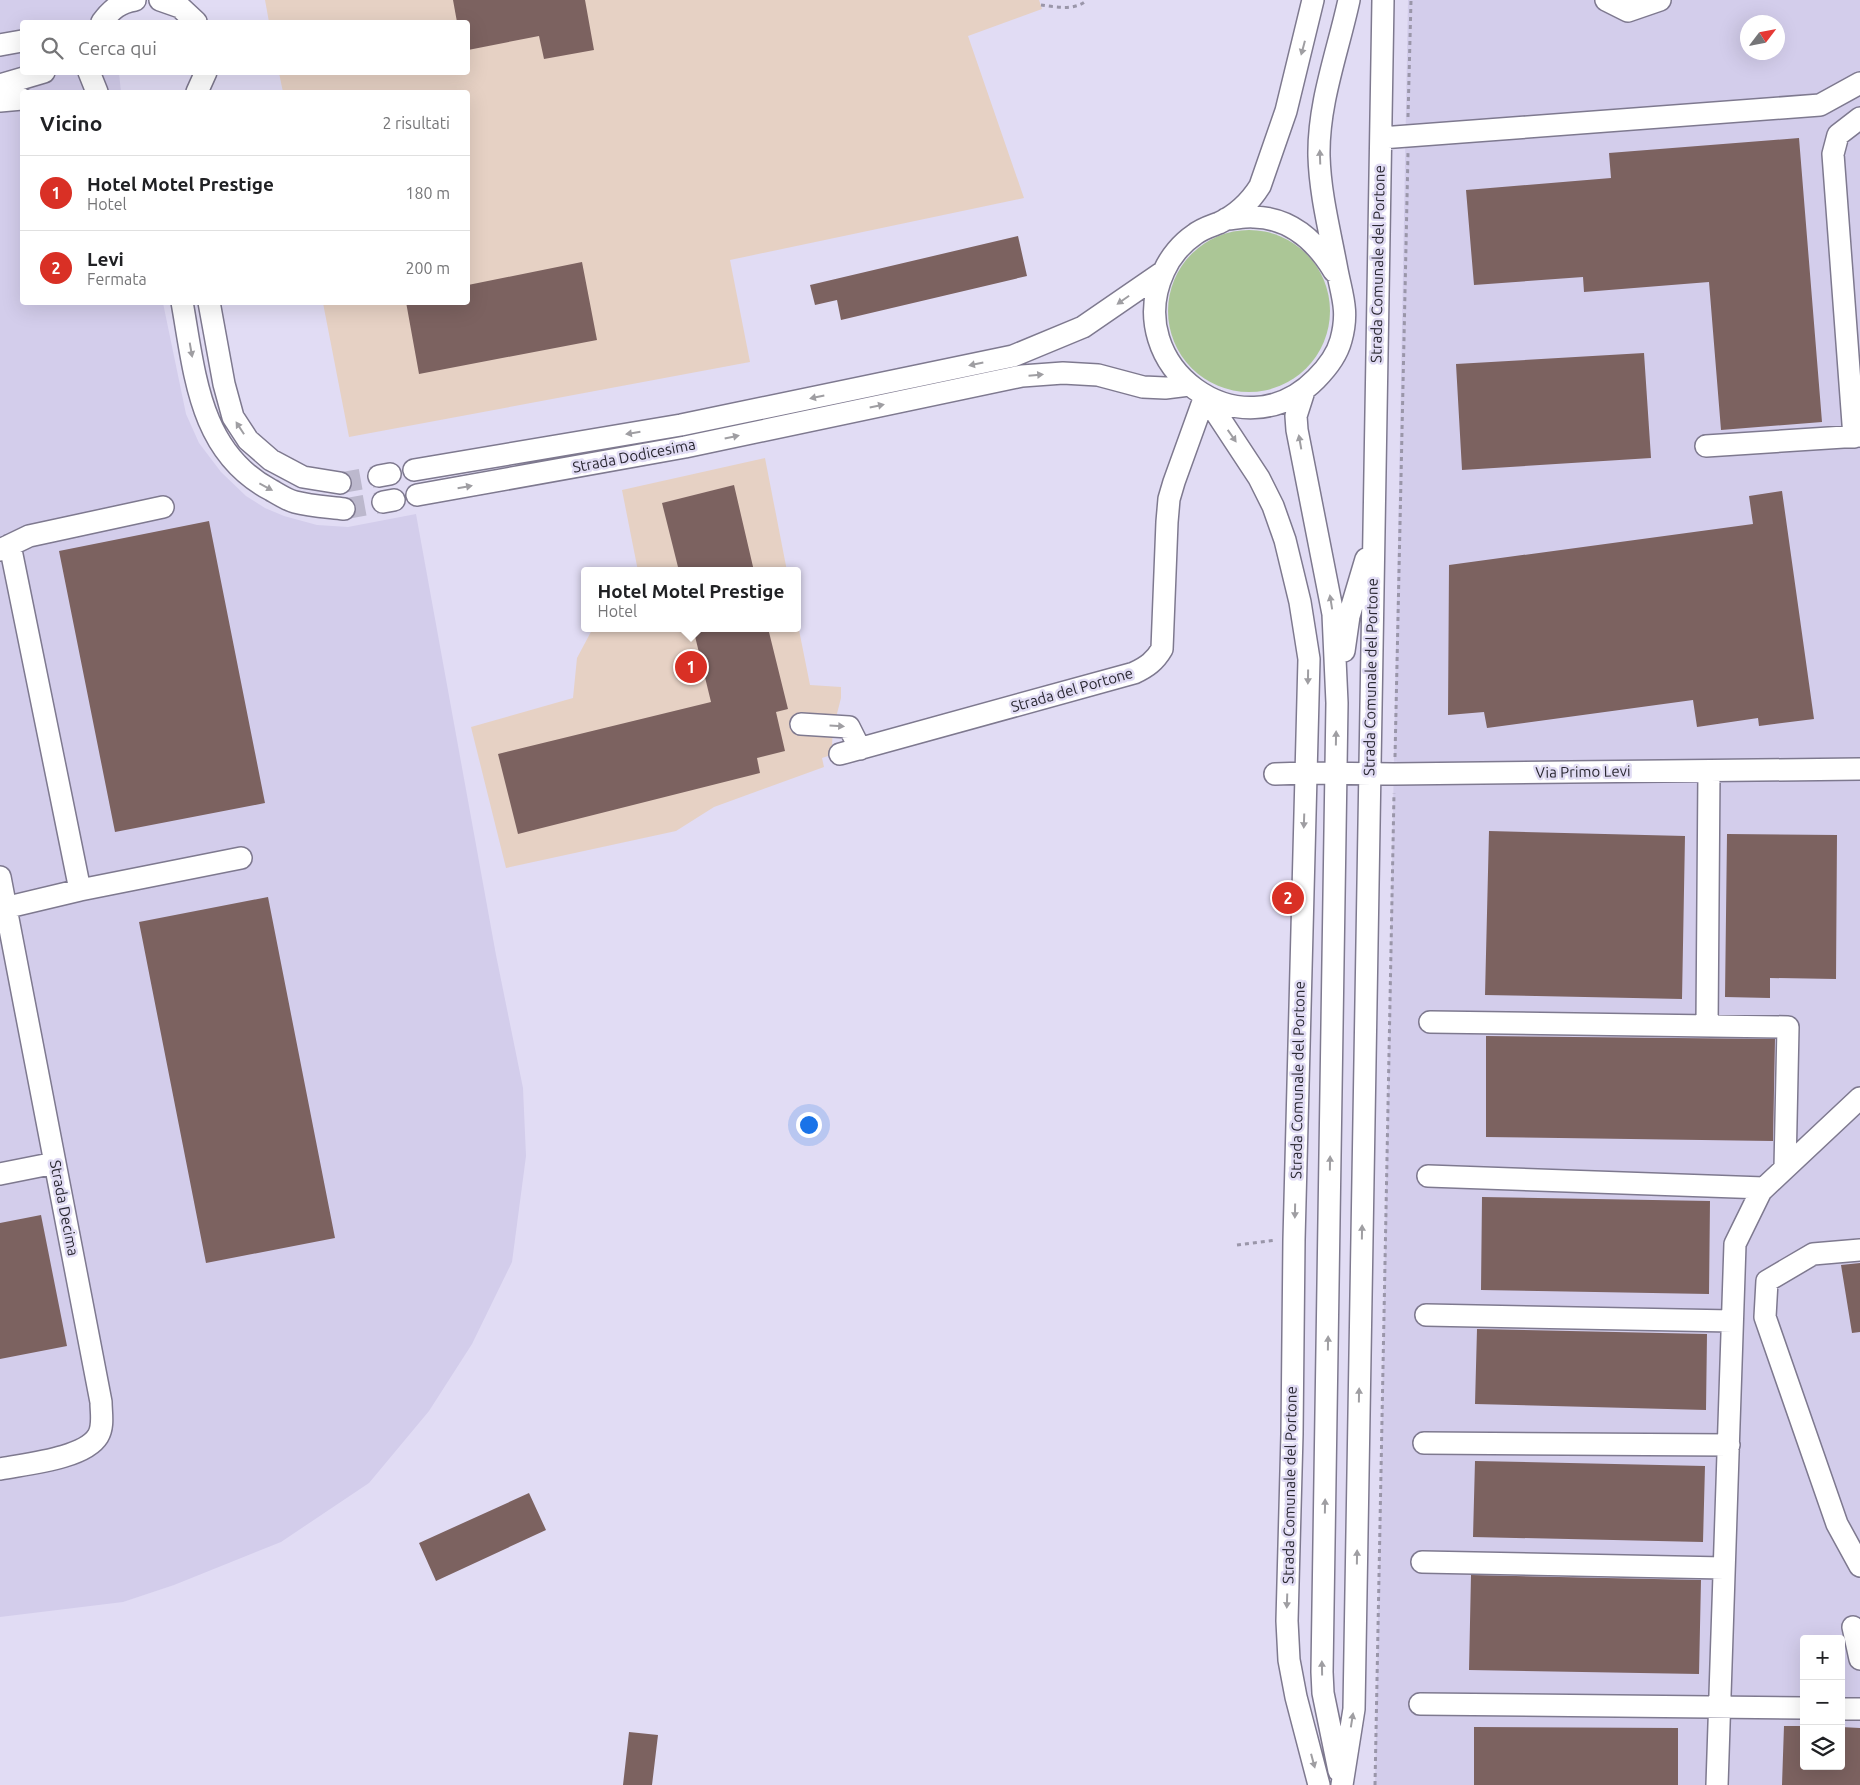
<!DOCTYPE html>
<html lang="it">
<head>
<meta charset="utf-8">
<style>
	body { margin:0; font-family:Ubuntu,sans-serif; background:#f2f2f2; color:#202124 }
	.controls { position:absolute; right:15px; bottom:15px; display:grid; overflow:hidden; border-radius:5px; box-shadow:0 5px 20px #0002 }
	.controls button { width:45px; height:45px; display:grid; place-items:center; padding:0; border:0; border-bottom:1px solid #e0e0e0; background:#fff; color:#202124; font:25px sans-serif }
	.compass { position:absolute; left:1740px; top:15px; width:45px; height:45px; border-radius:50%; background:#fff; box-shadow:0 5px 20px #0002; rotate:58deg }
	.you { position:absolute; left:808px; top:1124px; width:18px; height:18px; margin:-12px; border:4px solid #fff; border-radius:50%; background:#1a73e8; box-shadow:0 0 0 8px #1a73e833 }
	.badge { display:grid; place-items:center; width:32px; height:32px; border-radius:50%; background:#d93025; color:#fff; font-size:16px; font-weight:700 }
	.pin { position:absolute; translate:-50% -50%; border:2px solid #fff; box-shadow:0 1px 5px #0006 }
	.popup { position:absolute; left:581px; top:567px; width:220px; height:65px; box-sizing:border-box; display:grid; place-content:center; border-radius:5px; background:#fff; filter:drop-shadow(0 1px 4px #0005); font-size:16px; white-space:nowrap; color:#757577 }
	.popup b { font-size:19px; color:#202124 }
	.popup::after { content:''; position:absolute; left:50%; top:100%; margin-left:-10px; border:10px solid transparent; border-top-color:#fff }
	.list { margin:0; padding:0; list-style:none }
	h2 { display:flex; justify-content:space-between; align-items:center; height:65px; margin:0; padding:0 20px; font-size:21px }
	h2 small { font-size:16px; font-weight:400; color:#757577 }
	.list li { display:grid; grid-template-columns:32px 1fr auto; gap:15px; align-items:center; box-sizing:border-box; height:75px; padding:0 20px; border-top:1px solid #e0e0e0 }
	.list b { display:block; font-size:19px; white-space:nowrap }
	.list p { margin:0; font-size:16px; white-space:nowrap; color:#757577 }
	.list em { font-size:16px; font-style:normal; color:#757577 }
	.icon { flex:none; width:28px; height:28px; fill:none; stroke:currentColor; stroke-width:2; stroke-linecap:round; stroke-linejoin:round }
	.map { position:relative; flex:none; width:1860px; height:1785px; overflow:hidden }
	.search { position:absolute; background:#fff; box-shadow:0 5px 20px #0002; left:20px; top:20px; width:450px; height:55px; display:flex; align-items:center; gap:12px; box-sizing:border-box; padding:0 18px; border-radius:5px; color:#757577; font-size:19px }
	.panel { position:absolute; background:#fff; box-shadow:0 5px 20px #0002; left:20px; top:90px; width:450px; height:215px; border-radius:5px }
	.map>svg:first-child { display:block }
</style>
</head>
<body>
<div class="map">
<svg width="1860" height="1785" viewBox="0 0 1860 1785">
	<rect width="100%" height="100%" fill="#e1dcf4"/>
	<path fill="#e6d1c4" d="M265,0H1039L1042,9L968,36L1024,198L730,260L750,362L349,437L323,303L468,302V92H283L279,73L468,72V22H269Z
		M765,458L787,571H638L622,490Z
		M797,620L810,685L841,687V698L833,729L832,745L828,756L822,758L824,767L714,807L676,831L506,868L471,727L573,698L577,658L593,628H797Z"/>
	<path fill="#d3cdeb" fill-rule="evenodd" d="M0,0H111L114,22H22V72L119,73L121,92H22V302L163,303L186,414L199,443L221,472L246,496L265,508L284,516L317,525L348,527L416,514L496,955L523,1088L526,1156L512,1262L472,1344L429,1411L369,1483L281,1542L174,1585L123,1602L0,1617Z
		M1408,0H1860V1785H1375ZM1748,22H1778V52H1748ZM1804,1639H1841V1766H1804Z"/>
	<path fill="#abc696" d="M1168 311a81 81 0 1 1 162 0a81 81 0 1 1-162 0Z"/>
	<path fill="#7c6260" d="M453,0H585L594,50L544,59L539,36L468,50V22H457Z
		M1799,138L1822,422L1721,430L1709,282L1584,292L1583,277L1474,285L1466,190L1611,178L1609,153Z
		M1018,236L1027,276L841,320L837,300L815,305L810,285Z
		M582,262L597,340L419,374L406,302H468V285Z
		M1644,353L1651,458L1462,470L1456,364Z
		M734,485L754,571H679L662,503Z
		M1782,491L1814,719L1759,726L1758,718L1697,727L1693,700L1487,728L1484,712L1448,715L1449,565L1753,524L1749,496Z
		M209,521L265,803L115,832L59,551Z
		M693,628H768L788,709L776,712L785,751L757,758L760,773L518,834L498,754L711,702Z
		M1489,831L1685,836L1682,999L1485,995Z
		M1727,834L1837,835L1836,979L1770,978V998L1725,997Z
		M268,897L335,1238L206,1263L139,922Z
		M1486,1036L1775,1039L1773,1141L1486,1137Z
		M1482,1197L1710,1201L1709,1294L1481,1290Z
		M41,1215L67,1346L0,1359V1223Z
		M1860,1263V1332L1852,1333L1841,1265Z
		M1477,1329L1707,1334L1706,1410L1475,1404Z
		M1475,1461L1705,1466L1703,1542L1473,1537Z
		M529,1493L546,1530L436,1581L419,1543Z
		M1471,1575L1701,1580L1699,1674L1469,1670Z
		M1784,1726H1804V1766H1841V1727L1860,1728V1785H1782Z
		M1474,1727L1678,1728V1785H1474Z
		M629,1732L658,1735L652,1785H623Z"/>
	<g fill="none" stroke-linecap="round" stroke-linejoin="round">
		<path stroke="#bcb8cd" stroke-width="21" stroke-dasharray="21 11" stroke-linecap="butt" d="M340,483L379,476
			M344,509L383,502"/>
		<g stroke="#7e798f" stroke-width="24">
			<path id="minor" d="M160,0L180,7L196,22
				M1313,0L1286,111L1260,186C1250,202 1236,215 1219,223C1211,226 1201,229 1194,235C1182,243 1170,257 1164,271C1120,366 1241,455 1316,379C1327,368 1337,355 1341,340C1349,311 1342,296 1337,270C1330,232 1320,194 1319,156C1318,103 1338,51 1349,0
				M1606,0L1628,11L1660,0
				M102,22C111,10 120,2 135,0
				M0,45L22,41
				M89,72L97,92
				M0,85L44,72
				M197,92L206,72
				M0,101L22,99
				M1381,138L1820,105L1860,83
				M1226,219C1235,219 1245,216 1254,217C1291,218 1316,241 1334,271
				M182,302C195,374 199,452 271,490C278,494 287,500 295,502C310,506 328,507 344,509
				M209,302L224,384L233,417L248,440L271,460L303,477L340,483
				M1304,391L1296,416L1297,430L1333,614L1337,703L1322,1672L1323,1693L1339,1771
				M1205,396L1259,478L1273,506L1285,540L1300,602L1309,659L1294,1240L1292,1434L1287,1621L1289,1660L1296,1697L1319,1785
				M1854,437L1833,154L1838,135L1860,118
				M1706,446L1860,436
				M414,470L681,425L1013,356L1083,327L1163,272
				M379,476L390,474
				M417,495L685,447L1022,376L1063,373L1098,375L1143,387L1165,388L1189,385
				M383,502L394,500
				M10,545L80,890L241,858
				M0,550L29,536L163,507
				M1344,651L1349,616L1366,559
				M801,724L849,727L860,749
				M840,754L1134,673C1147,667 1155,661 1162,649L1167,522L1169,499L1174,482L1205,396
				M1275,774L1306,773L1394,774L1860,769
				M0,877L101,1402C101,1413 104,1426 98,1436C84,1459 24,1464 0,1469
				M0,909L80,890
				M1430,1022L1788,1027L1785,1168
				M1707,1026L1709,771
				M0,1174L55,1163
				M1428,1176L1764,1188
				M1860,1250L1813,1254L1767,1281L1765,1317L1837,1524L1860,1566
				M1426,1315L1732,1321
				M1424,1443L1729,1445
				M1422,1562L1724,1568
				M1853,1627L1860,1659
				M1420,1704L1804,1708
				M1841,1709H1860
				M1342,1785L1354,1709L1383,0
				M1717,1785L1735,1244L1761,1191L1860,1098"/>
		</g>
		<path stroke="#9a96a9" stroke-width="3" stroke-dasharray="4 4" stroke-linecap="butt" d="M1041,5C1056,7 1075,11 1087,0
			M1408,117L1411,0
			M1395,757L1408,153
			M1237,1245L1276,1240
			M1375,1785L1394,793"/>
		<use href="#minor" stroke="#fff" stroke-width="21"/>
	</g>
	<defs><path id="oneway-solid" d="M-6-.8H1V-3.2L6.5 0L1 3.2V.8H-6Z" transform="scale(1.25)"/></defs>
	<g fill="#9f9ea2">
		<use href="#oneway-solid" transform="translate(1303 48) rotate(105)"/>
		<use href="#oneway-solid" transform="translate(1320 157) rotate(-92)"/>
		<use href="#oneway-solid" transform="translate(1123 300) rotate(145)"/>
		<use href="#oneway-solid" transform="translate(191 350) rotate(80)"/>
		<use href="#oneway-solid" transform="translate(976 364) rotate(168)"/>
		<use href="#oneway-solid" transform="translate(1036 375) rotate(-5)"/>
		<use href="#oneway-solid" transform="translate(817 397) rotate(168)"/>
		<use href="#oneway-solid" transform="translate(877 406) rotate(-12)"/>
		<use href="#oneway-solid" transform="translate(240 428) rotate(-123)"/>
		<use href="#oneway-solid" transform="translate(633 433) rotate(171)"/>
		<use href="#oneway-solid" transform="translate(1232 436) rotate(55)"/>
		<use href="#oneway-solid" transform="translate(732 437) rotate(-12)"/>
		<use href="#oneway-solid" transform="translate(1300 442) rotate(-100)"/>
		<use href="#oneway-solid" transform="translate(266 487) rotate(28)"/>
		<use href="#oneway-solid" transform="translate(465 487) rotate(-10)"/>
		<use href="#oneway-solid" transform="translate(1331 602) rotate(-99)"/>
		<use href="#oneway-solid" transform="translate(1308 677) rotate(91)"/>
		<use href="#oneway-solid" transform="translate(837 726) rotate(4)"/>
		<use href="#oneway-solid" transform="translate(1336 738) rotate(-89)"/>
		<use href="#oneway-solid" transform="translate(1304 821) rotate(92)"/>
		<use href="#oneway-solid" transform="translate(1330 1163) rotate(-89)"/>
		<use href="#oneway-solid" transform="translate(1295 1211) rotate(91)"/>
		<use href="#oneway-solid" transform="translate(1362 1232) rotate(-89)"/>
		<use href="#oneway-solid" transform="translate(1328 1343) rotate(-89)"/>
		<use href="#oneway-solid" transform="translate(1359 1395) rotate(-89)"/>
		<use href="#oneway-solid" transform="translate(1325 1506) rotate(-89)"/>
		<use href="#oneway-solid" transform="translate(1357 1557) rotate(-89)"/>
		<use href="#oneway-solid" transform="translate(1287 1601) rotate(92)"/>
		<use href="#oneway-solid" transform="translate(1322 1668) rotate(-91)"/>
		<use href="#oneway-solid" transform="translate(1352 1720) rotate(-81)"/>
		<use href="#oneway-solid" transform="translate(1313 1761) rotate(75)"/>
	</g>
	<g text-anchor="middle" stroke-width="5" stroke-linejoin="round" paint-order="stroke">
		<g font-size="15" fill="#292731" stroke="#e1dcf4">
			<text transform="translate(1378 264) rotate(-89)" y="5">Strada Comunale del Portone</text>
			<text transform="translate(634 456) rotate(-11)" y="5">Strada Dodicesima</text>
			<text transform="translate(1371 677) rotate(-89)" y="5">Strada Comunale del Portone</text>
			<text transform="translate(1072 690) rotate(-16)" y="5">Strada del Portone</text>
			<text transform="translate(1583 772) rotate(-1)" y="5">Via Primo Levi</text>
			<text transform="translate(1298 1080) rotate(-89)" y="5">Strada Comunale del Portone</text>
			<text transform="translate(64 1208) rotate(79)" y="5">Strada Decima</text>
			<text transform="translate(1290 1485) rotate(-89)" y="5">Strada Comunale del Portone</text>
		</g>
	</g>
</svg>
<div class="controls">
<button>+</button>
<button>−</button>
<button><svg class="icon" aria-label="layers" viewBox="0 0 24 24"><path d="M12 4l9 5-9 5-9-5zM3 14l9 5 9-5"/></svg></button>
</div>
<svg class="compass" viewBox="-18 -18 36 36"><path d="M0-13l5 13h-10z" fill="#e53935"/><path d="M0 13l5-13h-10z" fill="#757577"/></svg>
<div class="you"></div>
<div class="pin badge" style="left:691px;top:667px">1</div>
<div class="popup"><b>Hotel Motel Prestige</b>Hotel</div>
<div class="pin badge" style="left:1288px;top:898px">2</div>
<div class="search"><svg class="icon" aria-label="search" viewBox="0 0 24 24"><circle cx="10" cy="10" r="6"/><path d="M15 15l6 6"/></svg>Cerca qui</div>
<section class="panel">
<h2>Vicino<small>2 risultati</small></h2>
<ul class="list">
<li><span class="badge">1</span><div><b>Hotel Motel Prestige</b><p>Hotel</p></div><em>180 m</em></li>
<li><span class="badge">2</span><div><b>Levi</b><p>Fermata</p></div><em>200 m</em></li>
</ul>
</section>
</div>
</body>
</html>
